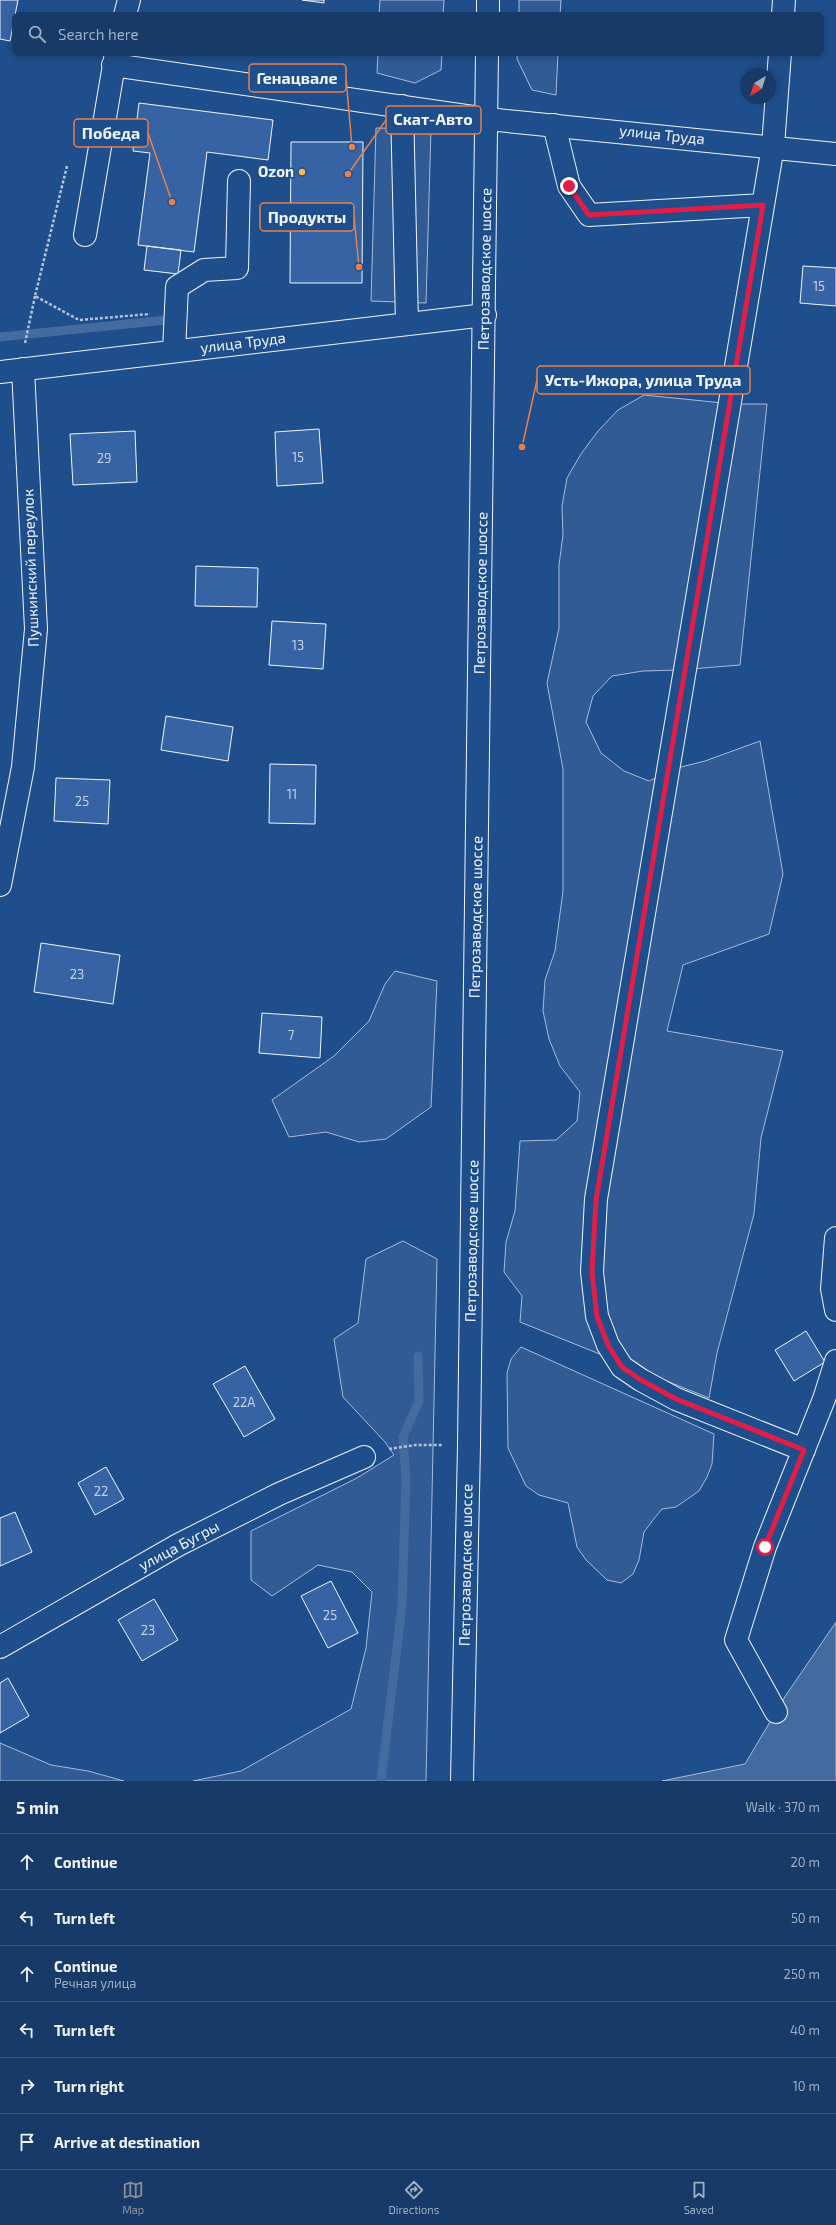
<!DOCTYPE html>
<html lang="en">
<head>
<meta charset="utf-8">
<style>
	body { margin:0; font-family:"Exo 2",sans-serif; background:#20416f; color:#f1f3f6 }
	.compass { position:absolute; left:740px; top:68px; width:36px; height:36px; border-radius:50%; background:#173a69; box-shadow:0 2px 6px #0003; rotate:218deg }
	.stop { position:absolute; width:12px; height:12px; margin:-9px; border:3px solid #e11d48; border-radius:50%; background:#fff }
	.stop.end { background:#e11d48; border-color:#fff; box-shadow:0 1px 4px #0008 }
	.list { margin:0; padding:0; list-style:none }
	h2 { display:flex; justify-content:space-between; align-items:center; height:52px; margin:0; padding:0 16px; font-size:17px }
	h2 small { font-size:13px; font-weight:400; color:#9eadc0 }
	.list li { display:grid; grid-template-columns:26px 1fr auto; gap:12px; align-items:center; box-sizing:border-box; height:56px; padding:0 16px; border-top:1px solid #36547d }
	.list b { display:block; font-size:15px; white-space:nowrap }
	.list p { margin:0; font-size:13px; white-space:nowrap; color:#9eadc0 }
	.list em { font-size:13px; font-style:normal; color:#9eadc0 }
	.icon { flex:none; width:22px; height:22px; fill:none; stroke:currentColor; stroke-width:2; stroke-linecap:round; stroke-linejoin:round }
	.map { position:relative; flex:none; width:836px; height:1781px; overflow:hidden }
	.search { position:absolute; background:#173a69; box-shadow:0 2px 6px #0003; left:12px; right:12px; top:12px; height:44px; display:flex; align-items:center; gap:10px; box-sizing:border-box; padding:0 14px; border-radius:8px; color:#9eadc0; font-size:15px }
	.sheet { height:388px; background:#173a69 }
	nav { display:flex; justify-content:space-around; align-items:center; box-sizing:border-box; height:56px; border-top:1px solid #36547d; background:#173a69; font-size:11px; color:#9eadc0 }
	nav a { display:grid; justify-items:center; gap:2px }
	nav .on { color:#8c9099 }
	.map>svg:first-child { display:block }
</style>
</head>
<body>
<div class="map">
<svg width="836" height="1781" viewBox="0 0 836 1781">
	<rect width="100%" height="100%" fill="#1f4e8c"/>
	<path fill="#305b95" stroke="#a8bbd7" d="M380,0H444L443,15H379Z
		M519,0H561L560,15H519Z
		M378,53H442L441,70L415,83L377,73Z
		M517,53H558L556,95L532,90L517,59Z
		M376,128L431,129L426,303L371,301Z
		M644,395L733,404H767L740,665L678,670L643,671L612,676L593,696L586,722L601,753L624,771L649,781L677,768L705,761L760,741L783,874L769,934L683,965L667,1031L783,1051L761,1138L754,1214L717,1353L709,1398L520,1322L522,1296L504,1272L506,1242L515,1211L520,1141L556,1140L577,1121L580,1092L560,1066L549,1039L543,1011L545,980L555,951L563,891V769L547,683L559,628V565L563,535L562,506L567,478L581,454L598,431L618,410Z
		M395,971L437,981L431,1107L386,1139L359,1142L326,1132L289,1137L272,1100L334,1056L369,1021L385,984Z
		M403,1241L437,1259L426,1781H193L241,1771L351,1709L366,1648L372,1592L352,1572L318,1565L272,1596L251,1580V1531L357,1478L394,1455L385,1442L343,1397L334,1339L358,1323L366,1259Z
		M521,1347L714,1434L712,1464L707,1477L699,1491L676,1507L662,1509L653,1520L644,1532L639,1560L633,1574L621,1583L607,1580L586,1560L577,1547L568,1503L539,1495L526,1486L508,1448L507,1373L511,1359Z
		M0,1743L51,1765L88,1771L124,1781H0Z"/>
	<path fill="#446ba0" stroke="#a8bbd7" d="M836,1622V1781H662L745,1764L786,1695Z"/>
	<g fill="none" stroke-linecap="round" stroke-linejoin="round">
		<path stroke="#446ba0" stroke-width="9" d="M0,337L166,320
			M381,1781L402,1605L406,1479L403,1437L419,1401L418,1356"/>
	</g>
	<path fill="#3563a3" stroke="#f2f6ff" d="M0,0H18L10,41L0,39Z
		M302,0H324V3Z
		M139,103L273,120L268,160L207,152L194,252L138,245L150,153L133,151Z
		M291,142H363L362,283H290Z
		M147,246L181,250L178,274L144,270Z
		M803,266L836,268V306L800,303Z
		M319,429L323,483L277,486L275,432Z
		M135,431L137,482L73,485L70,434Z
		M196,566L258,568L257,607L195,606Z
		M272,621L326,624L323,669L269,665Z
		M166,716L233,727L228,761L161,750Z
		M270,764L316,765L315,824L269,823Z
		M56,778L110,780L108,824L54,821Z
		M41,943L120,955L113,1004L34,992Z
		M262,1013L322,1017L320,1058L259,1053Z
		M806,1331L825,1362L794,1381L775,1350Z
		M245,1366L275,1419L244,1437L213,1384Z
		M106,1467L124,1499L95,1515L78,1483Z
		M15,1512L32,1552L0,1566V1518Z
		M331,1581L358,1633L328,1648L301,1596Z
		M154,1599L178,1640L142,1661L118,1620Z
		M8,1678L29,1716L0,1733V1683Z"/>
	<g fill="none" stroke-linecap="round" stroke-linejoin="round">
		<g stroke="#f2f6ff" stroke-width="24">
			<path id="minor" d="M125,15L129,0
				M783,15L784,0
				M780,53L773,146L596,1199L592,1272L597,1316L608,1345L622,1367L641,1380L676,1399L804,1450
				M113,65L487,119
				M402,106L407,324
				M554,125L569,186L589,215L763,205
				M85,235L116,53
				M174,351L177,287L204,270L237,268L239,181
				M0,372L485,315
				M0,885L23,767L36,629L23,369
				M836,1238L832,1289L836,1310
				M0,1647L178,1545L279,1494L364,1457
				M776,1712L736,1640L765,1547L824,1399L836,1361"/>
		</g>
		<g stroke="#f2f6ff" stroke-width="24">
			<path id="major" d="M488,15V0
				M487,119L836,154
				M462,1781L469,1445L487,53"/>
		</g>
		<path stroke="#b3c4dc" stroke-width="2.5" stroke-dasharray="3 2" stroke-linecap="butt" d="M67,166L35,296L79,320L150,314
			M25,343L35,296
			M389,1449L415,1445H442"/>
		<use href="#minor" stroke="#1f4e8c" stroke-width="22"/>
		<use href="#major" stroke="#1f4e8c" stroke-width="22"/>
	</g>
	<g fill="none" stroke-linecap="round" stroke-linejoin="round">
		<path stroke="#e11d48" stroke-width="5" d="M569,186L589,215L763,205L596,1200L592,1272L597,1316L608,1345L622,1367L641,1380L676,1399L804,1450L765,1547"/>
	</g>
	<circle fill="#ffb74d" stroke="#1f4e8c" stroke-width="1.5" cx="302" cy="172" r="4"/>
	<g text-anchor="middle" stroke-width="3" stroke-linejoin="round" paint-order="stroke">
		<g font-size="13" fill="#c3d1e8">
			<text x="819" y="291">15</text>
			<text x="298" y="462">15</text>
			<text x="104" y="463">29</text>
			<text x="298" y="650">13</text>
			<text x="292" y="799">11</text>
			<text x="82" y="806">25</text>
			<text x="77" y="979">23</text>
			<text x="291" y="1040">7</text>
			<text x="244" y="1407">22А</text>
			<text x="101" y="1496">22</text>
			<text x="330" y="1620">25</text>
			<text x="148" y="1635">23</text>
		</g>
		<g font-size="15" fill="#f2f6ff" stroke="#1f4e8c">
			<text transform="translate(662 135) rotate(6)" y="5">улица Труда</text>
			<text transform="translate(485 269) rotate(-89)" y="5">Петрозаводское шоссе</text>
			<text transform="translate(243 343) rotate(-7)" y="5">улица Труда</text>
			<text transform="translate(31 568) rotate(-92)" y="5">Пушкинский переулок</text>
			<text transform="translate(481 593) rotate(-89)" y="5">Петрозаводское шоссе</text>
			<text transform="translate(476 917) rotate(-89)" y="5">Петрозаводское шоссе</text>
			<text transform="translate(472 1241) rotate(-89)" y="5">Петрозаводское шоссе</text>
			<text transform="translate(179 1546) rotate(-28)" y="5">улица Бугры</text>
			<text transform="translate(466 1565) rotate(-89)" y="5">Петрозаводское шоссе</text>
		</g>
		<g font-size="15" font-weight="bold" fill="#f2f6ff" stroke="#1f4e8c" text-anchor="end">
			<text x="294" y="177">Ozon</text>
		</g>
	</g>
	<path fill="none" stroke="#ea8049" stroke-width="1.5" d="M352 147L346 78M348 174L386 120M172 202L148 133M359 267L354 217M522 447L537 380"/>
	<g fill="#ea8049" stroke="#1f4e8c" stroke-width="1.5">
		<circle cx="352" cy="147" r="4"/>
		<circle cx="348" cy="174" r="4"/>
		<circle cx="172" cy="202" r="4"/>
		<circle cx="359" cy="267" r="4"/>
		<circle cx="522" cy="447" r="4"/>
	</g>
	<g fill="#1f4e8c" stroke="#ea8049" stroke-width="1.5">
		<rect x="249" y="64" width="97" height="28" rx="4"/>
		<rect x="386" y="106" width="95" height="28" rx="4"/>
		<rect x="74" y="119" width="74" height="28" rx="4"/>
		<rect x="260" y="203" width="94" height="28" rx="4"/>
		<rect x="537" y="366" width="213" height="28" rx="4"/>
	</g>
	<g font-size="16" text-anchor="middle" font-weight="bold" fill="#f2f6ff">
		<text x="297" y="84">Генацвале</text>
		<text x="433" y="125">Скат-Авто</text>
		<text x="111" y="139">Победа</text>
		<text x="307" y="223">Продукты</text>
		<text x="643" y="386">Усть-Ижора, улица Труда</text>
	</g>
</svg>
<svg class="compass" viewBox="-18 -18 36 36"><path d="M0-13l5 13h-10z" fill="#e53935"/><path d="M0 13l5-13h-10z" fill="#9eadc0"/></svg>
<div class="stop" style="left:765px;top:1547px"></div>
<div class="stop end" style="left:569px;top:186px"></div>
<div class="search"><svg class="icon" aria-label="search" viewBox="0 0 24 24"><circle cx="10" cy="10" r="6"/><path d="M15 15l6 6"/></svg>Search here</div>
</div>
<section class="sheet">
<h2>5 min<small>Walk · 370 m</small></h2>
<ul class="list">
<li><svg class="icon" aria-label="ahead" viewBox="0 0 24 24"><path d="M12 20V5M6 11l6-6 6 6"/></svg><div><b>Continue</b></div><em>20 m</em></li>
<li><svg class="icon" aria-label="left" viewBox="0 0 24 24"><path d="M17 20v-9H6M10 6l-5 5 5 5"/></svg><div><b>Turn left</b></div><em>50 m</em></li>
<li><svg class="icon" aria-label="ahead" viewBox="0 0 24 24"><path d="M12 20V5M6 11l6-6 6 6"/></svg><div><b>Continue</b><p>Речная улица</p></div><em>250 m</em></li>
<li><svg class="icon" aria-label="left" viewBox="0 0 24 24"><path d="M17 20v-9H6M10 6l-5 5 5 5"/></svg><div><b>Turn left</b></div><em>40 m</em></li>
<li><svg class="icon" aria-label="right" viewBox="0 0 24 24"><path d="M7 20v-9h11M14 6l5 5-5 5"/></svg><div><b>Turn right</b></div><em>10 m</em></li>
<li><svg class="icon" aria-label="arrive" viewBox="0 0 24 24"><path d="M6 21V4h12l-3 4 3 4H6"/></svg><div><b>Arrive at destination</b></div></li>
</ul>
</section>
<nav>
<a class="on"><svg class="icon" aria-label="map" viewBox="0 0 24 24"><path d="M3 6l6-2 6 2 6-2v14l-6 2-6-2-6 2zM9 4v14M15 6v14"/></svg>Map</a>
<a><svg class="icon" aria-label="directions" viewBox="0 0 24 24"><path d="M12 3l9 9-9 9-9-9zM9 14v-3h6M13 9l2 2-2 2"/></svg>Directions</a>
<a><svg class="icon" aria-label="saved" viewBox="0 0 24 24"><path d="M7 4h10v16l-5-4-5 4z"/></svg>Saved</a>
</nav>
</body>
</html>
